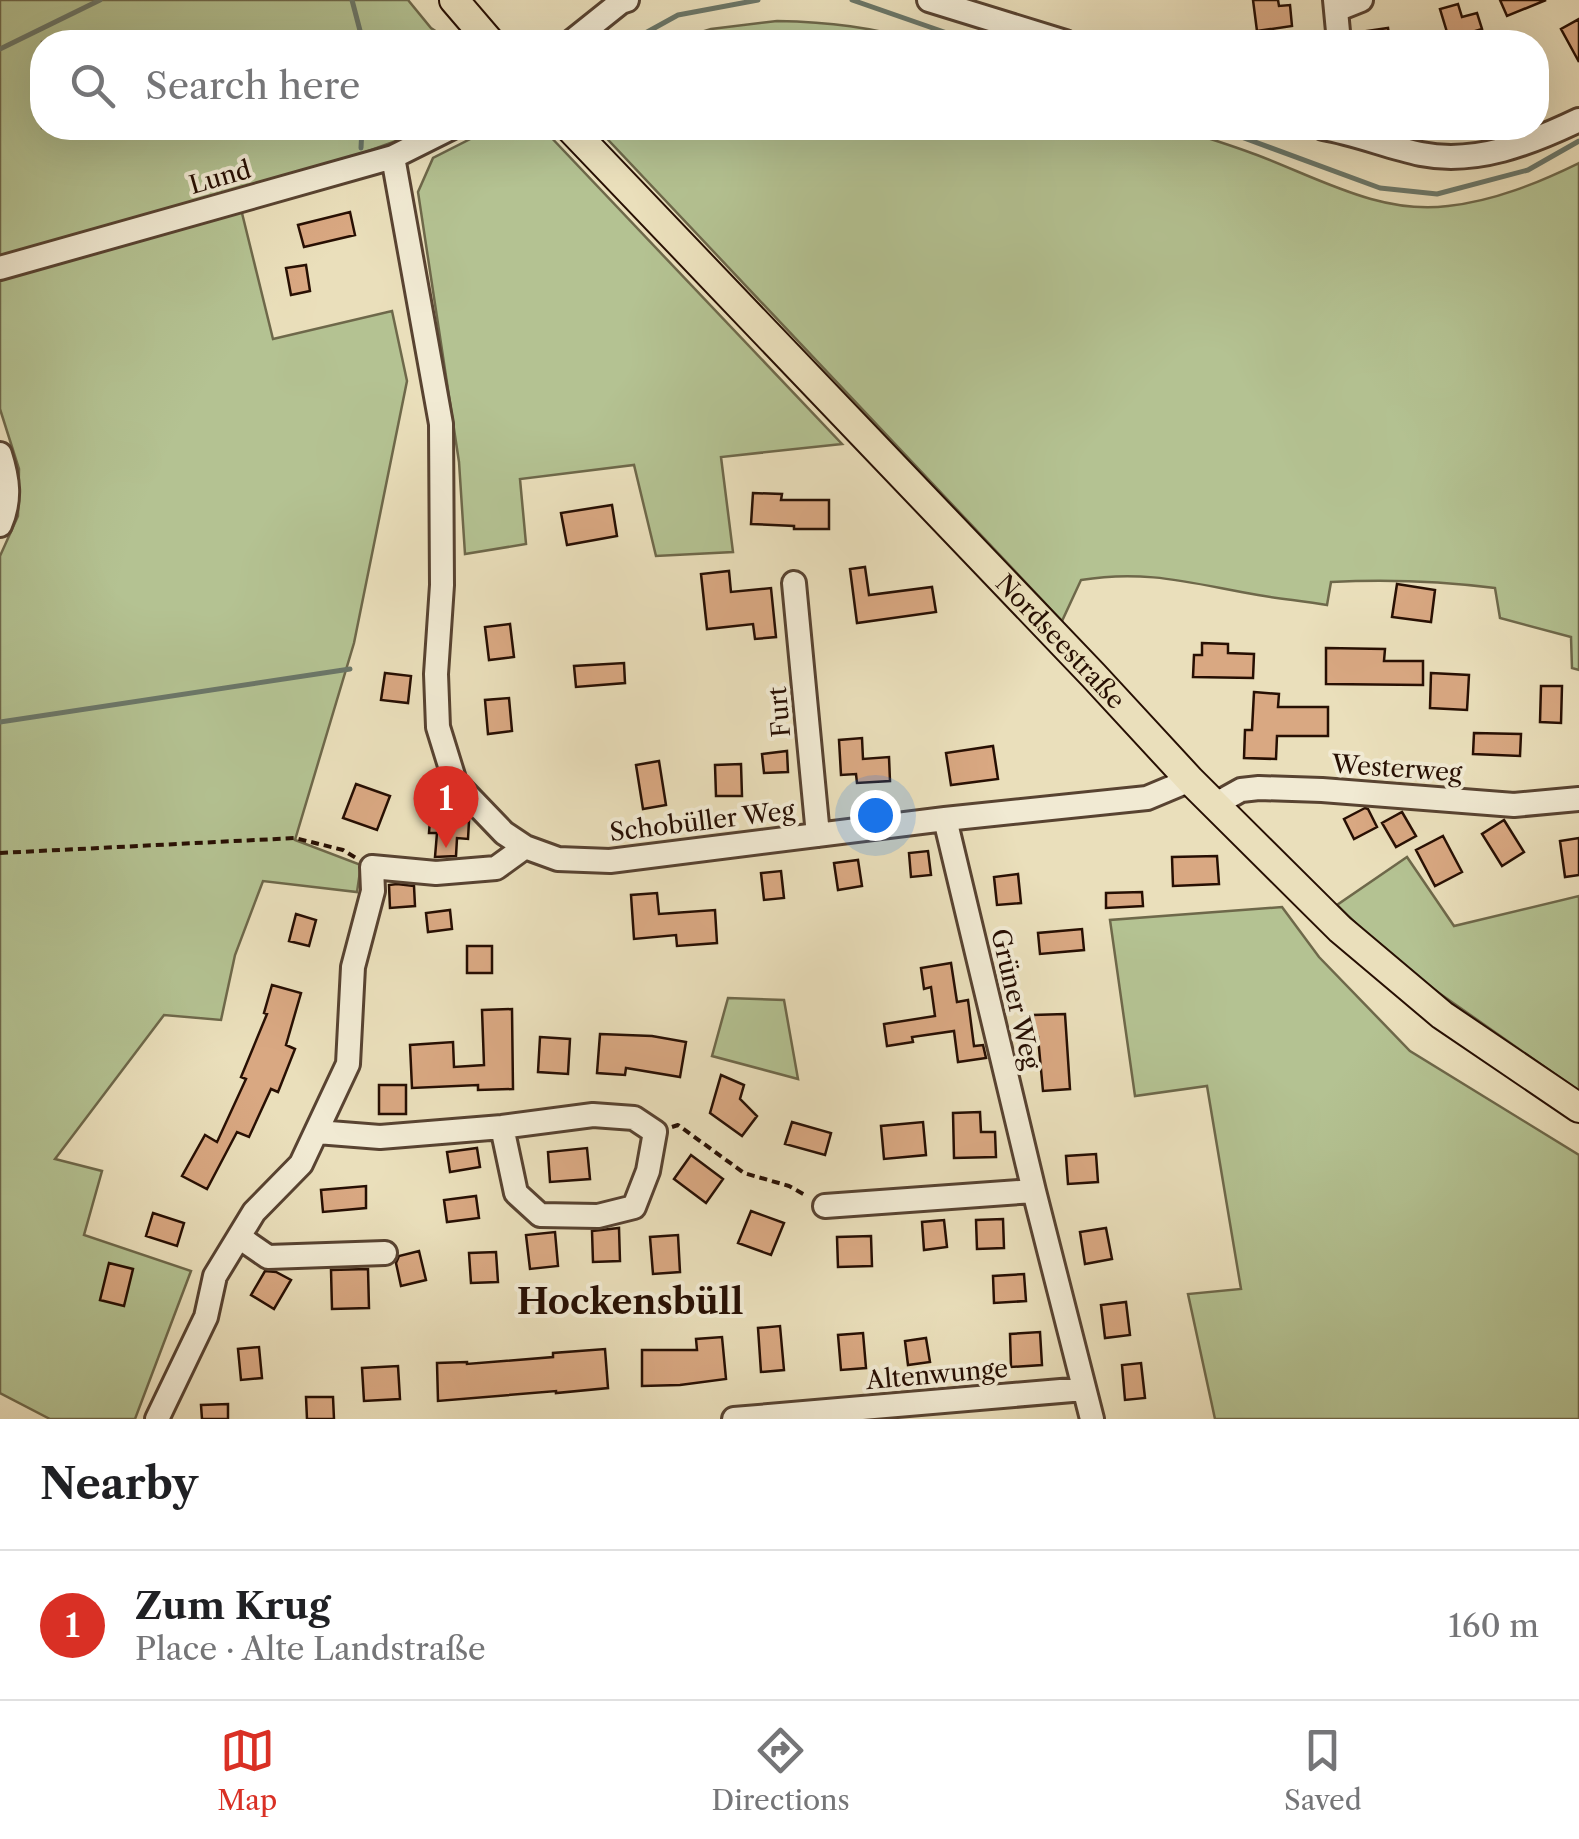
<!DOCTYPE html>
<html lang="en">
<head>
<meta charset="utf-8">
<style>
	body { margin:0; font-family:"Libre Caslon Text",serif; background:#f2f2f2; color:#202124 }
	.you { position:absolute; left:875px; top:815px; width:35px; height:35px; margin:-25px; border:8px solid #fff; border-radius:50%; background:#1a73e8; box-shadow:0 0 0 15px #1a73e833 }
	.badge { display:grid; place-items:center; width:65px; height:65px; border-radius:50%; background:#d93025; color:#fff; font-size:32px; font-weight:700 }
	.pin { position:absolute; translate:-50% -82px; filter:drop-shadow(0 2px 5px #0008) }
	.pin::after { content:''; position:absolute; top:52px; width:35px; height:30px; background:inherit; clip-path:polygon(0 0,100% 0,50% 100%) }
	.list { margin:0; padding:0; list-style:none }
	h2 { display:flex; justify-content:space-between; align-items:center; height:130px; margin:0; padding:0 40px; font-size:42px }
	h2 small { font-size:32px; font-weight:400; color:#757577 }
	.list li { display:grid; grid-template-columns:65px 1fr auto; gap:30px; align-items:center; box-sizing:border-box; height:150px; padding:0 40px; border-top:2px solid #e0e0e0 }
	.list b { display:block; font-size:38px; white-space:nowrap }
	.list p { margin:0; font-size:32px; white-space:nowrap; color:#757577 }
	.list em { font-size:32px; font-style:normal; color:#757577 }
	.icon { flex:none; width:55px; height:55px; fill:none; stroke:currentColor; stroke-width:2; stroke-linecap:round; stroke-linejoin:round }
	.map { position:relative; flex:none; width:1579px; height:1419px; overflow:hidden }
	.search { position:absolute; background:#fff; box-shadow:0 10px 40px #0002; left:30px; right:30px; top:30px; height:110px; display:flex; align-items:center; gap:25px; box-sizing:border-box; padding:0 35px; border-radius:40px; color:#757577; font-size:38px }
	.sheet { height:280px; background:#fff }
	nav { display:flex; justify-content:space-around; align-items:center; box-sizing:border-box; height:140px; border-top:2px solid #e0e0e0; background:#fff; font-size:28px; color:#757577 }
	nav a { display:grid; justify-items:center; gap:5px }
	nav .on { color:#d93025 }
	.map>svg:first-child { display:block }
</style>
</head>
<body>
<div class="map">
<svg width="1579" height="1419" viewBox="0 0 1579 1419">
	<rect width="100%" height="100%" fill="#eadfbb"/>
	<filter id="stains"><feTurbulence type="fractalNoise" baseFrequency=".002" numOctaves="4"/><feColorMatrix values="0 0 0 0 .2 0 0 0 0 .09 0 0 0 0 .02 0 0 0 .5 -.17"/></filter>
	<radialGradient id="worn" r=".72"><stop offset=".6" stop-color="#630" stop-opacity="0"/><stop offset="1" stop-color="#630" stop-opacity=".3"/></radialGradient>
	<path fill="#b4c292" stroke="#6e684a" stroke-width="2.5" d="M0,0H408L431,28L452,42H42V128H432L363,153L0,256Z
		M777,21C829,22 872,27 922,42H669L711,29Z
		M492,128H535L546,132L842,444L721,457L733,552L656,556L634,465L520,479L526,544L465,554L459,462L418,192L433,158Z
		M597,128H1177C1204,137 1231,145 1257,155C1318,178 1381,215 1448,206C1494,201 1538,183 1579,163V670L1572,668L1571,637L1500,618L1495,588C1440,581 1387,579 1331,582L1327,605C1304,601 1281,599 1258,595C1194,584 1147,569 1081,580L1062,621Z
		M241,209L273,339L392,311L407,381L354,643L295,840L361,865L357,892L263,881L235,955L221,1020L164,1015L55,1159L102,1171L84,1235L191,1271L135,1419H50L0,1393V556L18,516L19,469L0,409V276Z
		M1407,857L1454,926L1579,896V1091L1396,963L1337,905Z
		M1282,907L1319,957L1410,1051L1579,1155V1419H1215L1188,1294L1241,1289L1207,1086L1135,1096L1110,920Z
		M728,998L784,1000L798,1079L712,1056Z"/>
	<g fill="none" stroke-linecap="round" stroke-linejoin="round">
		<path stroke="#6b7769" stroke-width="5" d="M352,0L363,42
			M852,0L947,33L955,42
			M629,42L678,15L758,0
			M0,49L100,0
			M1217,128L1380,188L1437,194L1528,170L1579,141
			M361,148L362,128
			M0,722L350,669"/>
	</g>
	<path fill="#d9a882" stroke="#270f03" stroke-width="2.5" d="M1253,0H1278L1279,6L1290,5L1292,26L1257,31Z
		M1500,0H1546L1507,16Z
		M1458,4L1462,17L1477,13L1482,29L1465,34L1466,38L1450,42L1440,9Z
		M1579,19V62L1561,29Z
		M1388,28L1390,42H1354L1353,33Z
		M350,212L355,235L304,247L298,225Z
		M306,265L310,291L291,295L286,268Z
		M753,493L782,494L781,500H829V529H794V526L751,524Z
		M612,505L617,536L567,545L561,513Z
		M865,567L869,595L932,587L936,612L857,623L850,569Z
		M729,571L731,592L771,588L776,637L755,639L753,624L707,629L701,574Z
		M1397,584L1435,590L1431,622L1392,617Z
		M510,624L514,657L489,660L485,627Z
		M1202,643L1228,644V653L1254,654L1253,678L1193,677L1194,655H1202Z
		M1326,648L1385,649L1384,661H1423V685L1326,684Z
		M624,663L625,683L576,687L574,666Z
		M385,673L411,676L408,703L381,700Z
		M1431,673L1469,675L1467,710L1430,708Z
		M1541,686H1562L1561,723L1540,722Z
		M1254,692L1279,694L1278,707H1328V736H1277L1276,759L1244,758L1245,730H1252Z
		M509,698L512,731L488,734L485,700Z
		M1474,733L1521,734L1520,756L1473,754Z
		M862,738L863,759L889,757L890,781L857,783L856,774L841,775L839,740Z
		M993,746L998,779L951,785L946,753Z
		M787,751L788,772L764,773L762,754Z
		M659,761L666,805L643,809L636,765Z
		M741,764L742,796H716L715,765Z
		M356,784L390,796L377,830L343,818Z
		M1365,808L1368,809L1377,827L1354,839L1344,819Z
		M1402,812L1416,836L1396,847L1382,823Z
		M430,819L469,821L468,839L457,838L456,856L435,857L437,833H429Z
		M1504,820L1524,852L1502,866L1482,834Z
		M1443,836L1462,872L1435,886L1416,850Z
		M1579,838V875L1565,877L1560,841Z
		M928,851L931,875L911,877L909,853Z
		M1217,856L1219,884L1173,886L1172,857Z
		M858,860L862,886L838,890L834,863Z
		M781,871L784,898L764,900L761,873Z
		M1018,874L1021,903L997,905L994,877Z
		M397,884L414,886L415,906L390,908L389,885Z
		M1142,892L1143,906L1106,908V893Z
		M657,893L659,914L715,910L717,943L677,946L676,935L634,939L631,895Z
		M450,910L452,929L428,932L426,913Z
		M296,914L316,920L309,946L289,941Z
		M1082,929L1084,950L1040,954L1038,933Z
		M467,946H492V973H467Z
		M951,963L957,1002L968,1000L974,1046L983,1045L986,1058L958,1062L954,1031L912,1037L913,1042L887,1046L884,1024L935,1016L931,987L924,989L921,968Z
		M272,985L301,993L286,1045L295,1049L278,1092L271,1089L249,1137L237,1132L207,1189L182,1176L205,1135L217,1142L246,1079L241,1077L267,1014L264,1013Z
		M512,1009L513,1089L478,1090V1085L412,1088L410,1045L453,1042L454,1067L484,1065L482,1010Z
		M1065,1014L1070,1089L1043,1091L1038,1037H1034L1033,1015Z
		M600,1034L652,1036L686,1042L680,1077L626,1068L625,1075L597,1073Z
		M540,1037L570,1039L568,1074L538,1072Z
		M721,1075L744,1085L740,1099L757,1116L742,1136L710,1113Z
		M379,1085H406V1114H379Z
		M980,1112L981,1132H995L996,1157L954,1158L953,1113Z
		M792,1122L831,1133L825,1155L785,1144Z
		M923,1122L926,1155L884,1159L881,1126Z
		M477,1148L480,1167L450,1172L447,1152Z
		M587,1148L590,1179L550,1182L548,1152Z
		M1096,1154L1098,1182L1068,1184L1066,1156Z
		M691,1155L723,1179L706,1203L674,1179Z
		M366,1186V1208L323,1212L321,1190Z
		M476,1196L479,1218L447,1222L444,1200Z
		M751,1211L784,1223L771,1255L738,1243Z
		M153,1213L184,1223L177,1246L146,1236Z
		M1003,1219L1004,1248L977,1249L976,1220Z
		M944,1220L947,1247L924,1250L922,1222Z
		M619,1228L620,1261L593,1262L592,1231Z
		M1106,1228L1112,1259L1085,1264L1080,1232Z
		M555,1232L558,1266L530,1269L526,1235Z
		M678,1235L680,1272L653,1274L650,1237Z
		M871,1236L872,1266L838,1267L837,1237Z
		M419,1251L426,1280L401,1286L396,1263L399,1256Z
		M496,1252L498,1282L471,1283L469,1253Z
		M109,1263L133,1269L124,1306L100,1300Z
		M368,1269L369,1308L332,1309L331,1270Z
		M265,1271L276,1272L291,1280L274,1309L251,1295Z
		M1024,1274L1026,1301L994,1303L993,1276Z
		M1126,1302L1130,1335L1105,1338L1101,1305Z
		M780,1326L784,1370L761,1372L758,1328Z
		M1040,1332L1042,1365L1011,1367L1010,1334Z
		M863,1333L866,1368L841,1370L838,1335Z
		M722,1337L726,1379L680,1385L642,1386V1350H697L696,1339Z
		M926,1338L930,1362L908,1365L905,1341Z
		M259,1347L262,1378L241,1380L238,1349Z
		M605,1349L608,1388L556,1393V1391L438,1401L437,1363L467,1362V1364L553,1357V1353Z
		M1141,1363L1145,1398L1125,1400L1122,1365Z
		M398,1366L400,1399L364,1401L362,1368Z
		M306,1397H333L334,1419H307Z
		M228,1404V1419H202L201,1405Z"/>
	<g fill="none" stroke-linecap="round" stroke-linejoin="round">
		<g stroke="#584331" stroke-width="28">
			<path id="minor" d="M929,0L1065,42
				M1335,0L1339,42
				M1336,10L1361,0
				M571,42L621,2L627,0
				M1323,128C1357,134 1388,147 1421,154C1476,165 1531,143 1579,120
				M393,157L441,424L442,585L436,674L438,727L455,782L504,833L525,847L558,859L610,861L945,819L1147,798L1190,780
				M0,268L393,157L451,128
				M0,454C8,479 11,500 0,525
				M794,583L818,835
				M1214,805L1241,790L1259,788L1322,790L1514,805L1579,799
				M945,819L1034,1191L1092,1419
				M317,1132L380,1137L502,1127L593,1115L634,1118L655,1132L648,1171L634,1207L598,1216L540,1215L516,1193L502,1127
				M825,1206L1034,1191
				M239,1237L268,1257L385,1253
				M157,1419L206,1317L215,1276L254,1212L301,1164L348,1064L353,967L373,891L372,867L436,873L496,868L525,847
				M734,1419L1084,1389"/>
		</g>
		<g stroke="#270f03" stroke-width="32">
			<g id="major">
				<path d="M454,0L490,42"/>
				<path id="s1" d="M570,128L1093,675L1190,780L1340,929L1442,1015L1579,1108"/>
			</g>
		</g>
		<path stroke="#270f03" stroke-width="4" stroke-dasharray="8 5" stroke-linecap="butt" d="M0,853L295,838L343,850L356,858
			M672,1127L678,1125L744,1173L789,1186L807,1196"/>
		<use href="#minor" stroke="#f1ead3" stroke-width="22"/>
		<use href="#major" stroke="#eadfbb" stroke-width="28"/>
	</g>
	<g text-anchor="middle" stroke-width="8" stroke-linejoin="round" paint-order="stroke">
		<g font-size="25" fill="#270f03" stroke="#f1ead3">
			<text transform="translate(220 177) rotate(-16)" y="9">Lund</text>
			<text dy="9" stroke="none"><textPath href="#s1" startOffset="710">Nordseestraße</textPath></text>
			<text transform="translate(779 712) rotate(-95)" y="9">Furt</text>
			<text transform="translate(1397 768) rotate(4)" y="9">Westerweg</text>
			<text transform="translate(702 821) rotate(-7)" y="9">Schobüller Weg</text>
			<text transform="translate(1016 999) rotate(77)" y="9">Grüner Weg</text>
			<text transform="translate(937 1374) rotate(-5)" y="9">Altenwunge</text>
		</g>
		<g font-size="35" font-weight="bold" fill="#270f03" stroke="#f1ead3">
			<text x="630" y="1314">Hockensbüll</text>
		</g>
	</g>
	<rect width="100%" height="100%" filter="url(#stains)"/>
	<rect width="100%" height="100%" fill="url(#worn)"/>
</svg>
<div class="you"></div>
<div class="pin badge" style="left:446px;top:848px">1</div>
<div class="search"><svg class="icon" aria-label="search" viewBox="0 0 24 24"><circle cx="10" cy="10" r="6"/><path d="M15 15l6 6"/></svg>Search here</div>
</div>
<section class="sheet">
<h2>Nearby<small></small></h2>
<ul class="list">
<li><span class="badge">1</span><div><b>Zum Krug</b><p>Place · Alte Landstraße</p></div><em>160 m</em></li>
</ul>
</section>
<nav>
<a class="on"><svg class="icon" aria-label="map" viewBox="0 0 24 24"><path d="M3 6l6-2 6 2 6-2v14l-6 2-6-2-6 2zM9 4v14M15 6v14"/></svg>Map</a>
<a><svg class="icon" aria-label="directions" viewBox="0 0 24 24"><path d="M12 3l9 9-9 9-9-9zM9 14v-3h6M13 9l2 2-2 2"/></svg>Directions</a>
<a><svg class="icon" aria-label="saved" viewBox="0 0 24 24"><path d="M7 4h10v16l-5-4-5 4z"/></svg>Saved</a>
</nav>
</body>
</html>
